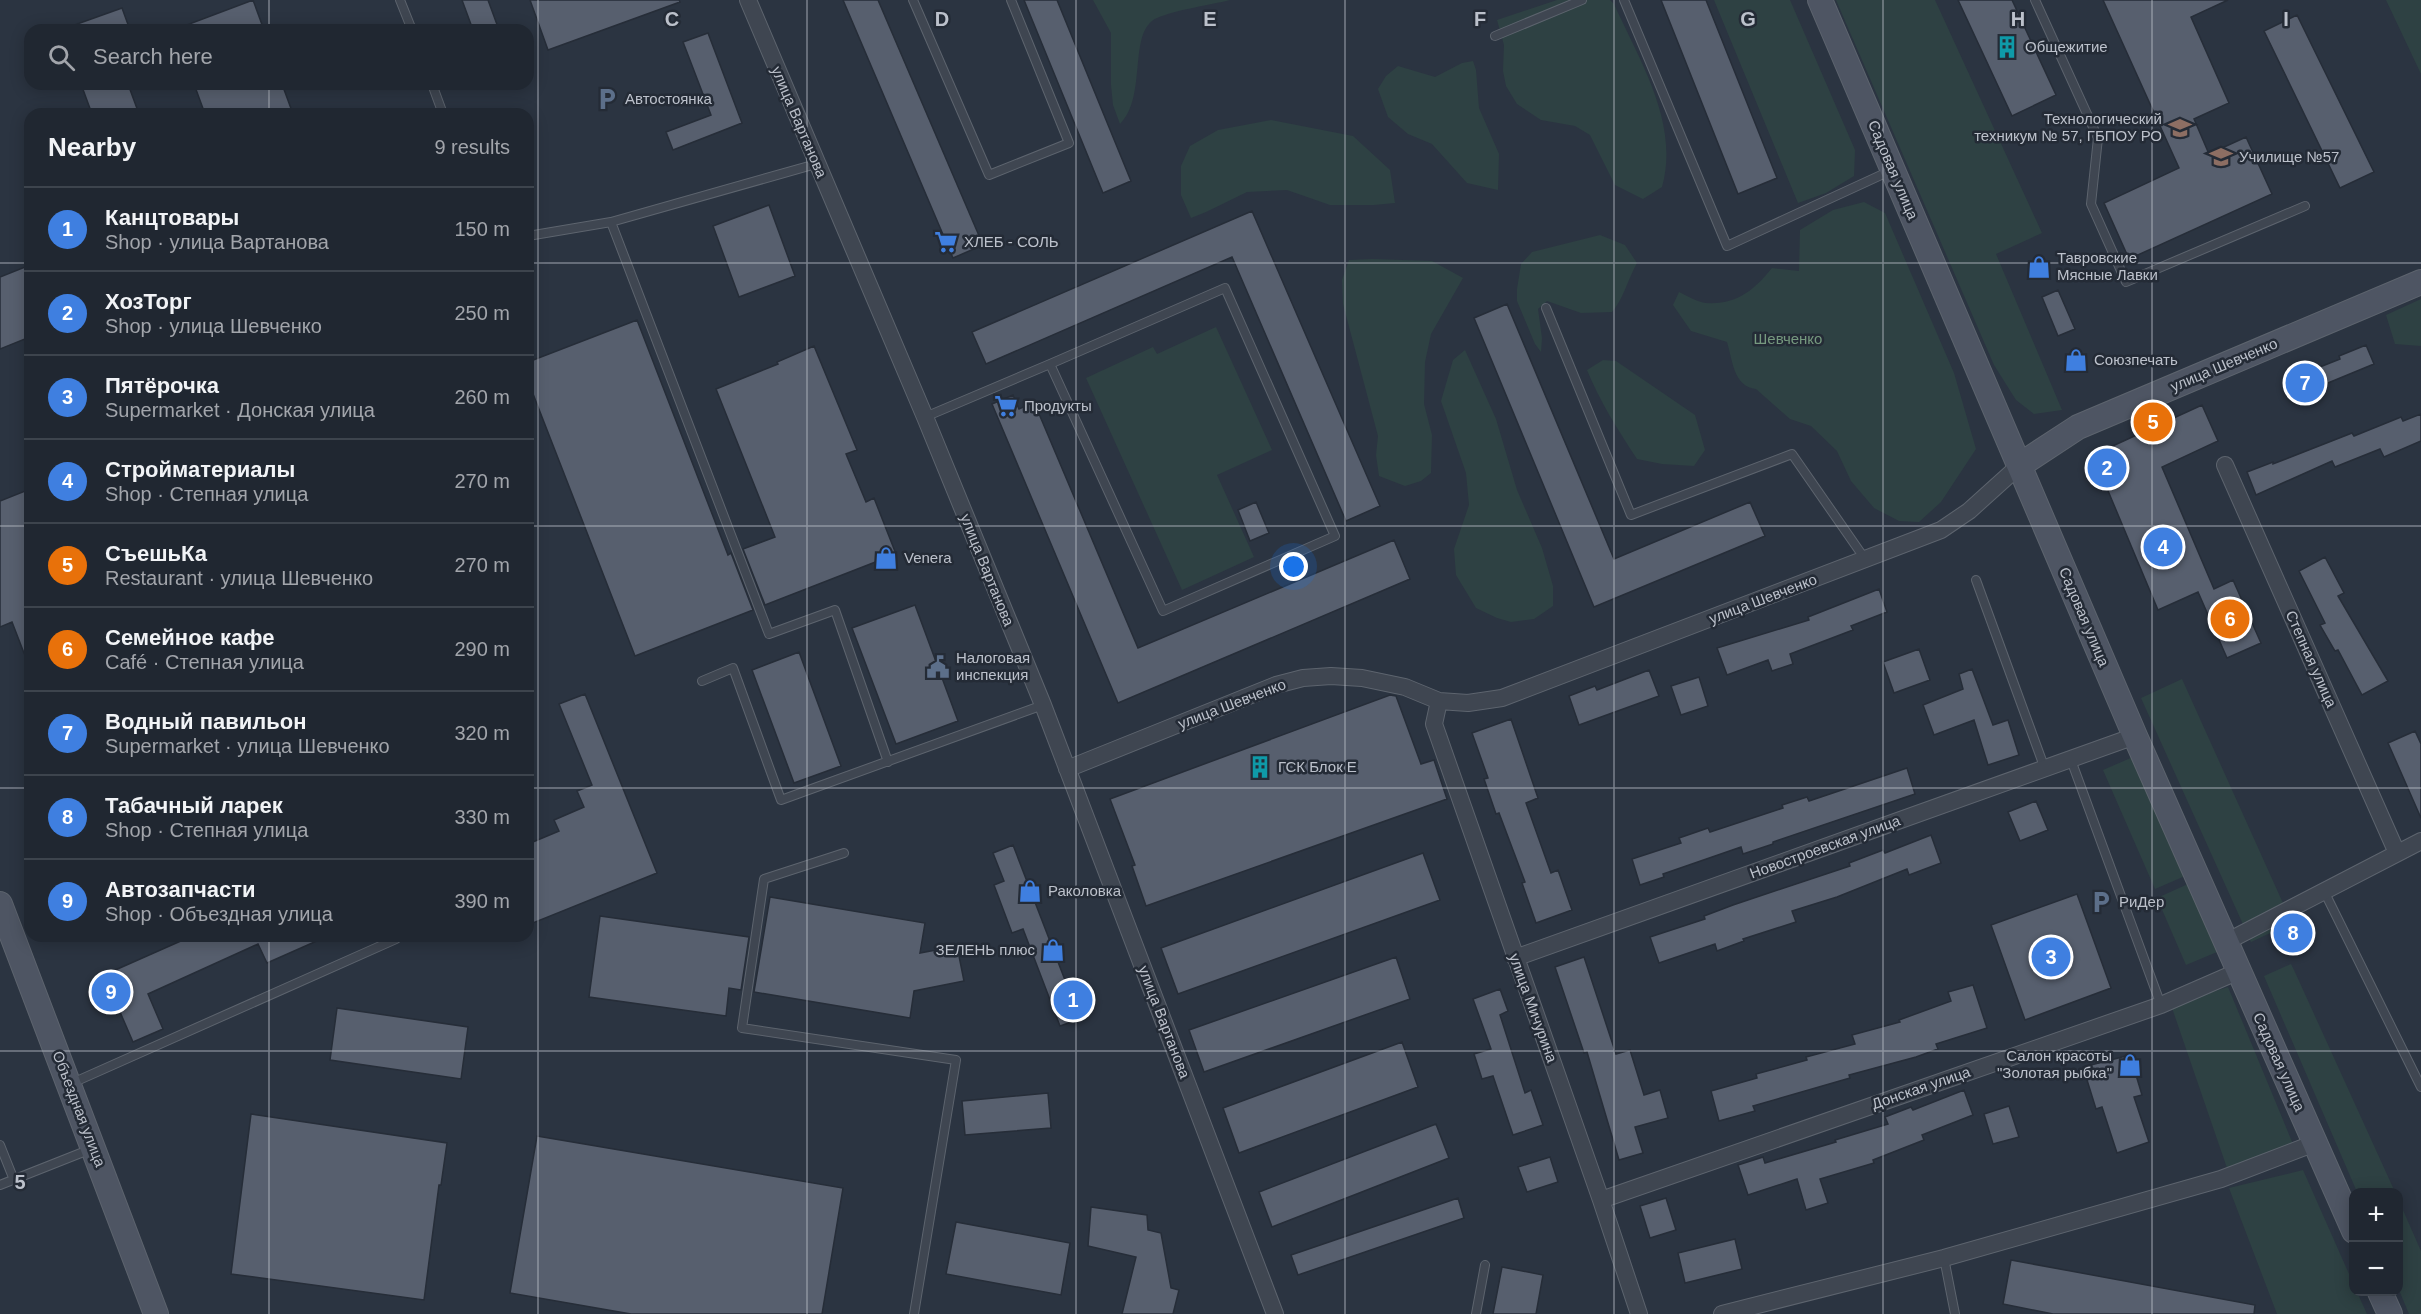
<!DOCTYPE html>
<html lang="en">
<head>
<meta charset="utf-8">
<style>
	body { margin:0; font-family:Helvetica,sans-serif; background:#282f39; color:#f1f3f6 }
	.controls { position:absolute; right:18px; bottom:18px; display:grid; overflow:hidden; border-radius:12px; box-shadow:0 3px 15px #0003 }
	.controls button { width:54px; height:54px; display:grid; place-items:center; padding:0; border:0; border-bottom:2px solid #3d444d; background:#202731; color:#f1f3f6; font:30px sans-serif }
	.you { position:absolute; left:1294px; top:567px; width:21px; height:21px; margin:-15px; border:4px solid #fff; border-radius:50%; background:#1a73e8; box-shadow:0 0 0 9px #1a73e833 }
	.badge { display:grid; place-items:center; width:39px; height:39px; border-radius:50%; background:#a0bbec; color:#fff; font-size:20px; font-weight:700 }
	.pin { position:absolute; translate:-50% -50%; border:3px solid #fff; box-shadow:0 2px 6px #0006 }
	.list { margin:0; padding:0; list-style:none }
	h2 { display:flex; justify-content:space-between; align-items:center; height:78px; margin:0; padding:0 24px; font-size:26px }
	h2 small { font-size:20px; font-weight:400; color:#a2a5ab }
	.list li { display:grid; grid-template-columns:39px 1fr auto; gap:18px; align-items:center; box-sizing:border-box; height:84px; padding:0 24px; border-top:2px solid #3d444d }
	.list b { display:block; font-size:22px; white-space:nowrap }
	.list p { margin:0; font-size:20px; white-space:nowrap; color:#a2a5ab }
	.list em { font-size:20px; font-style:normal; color:#a2a5ab }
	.icon { flex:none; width:33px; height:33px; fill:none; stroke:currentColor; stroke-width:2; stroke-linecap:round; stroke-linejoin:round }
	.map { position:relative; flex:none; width:2421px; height:1314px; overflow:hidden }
	.search { position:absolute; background:#202731; box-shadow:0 3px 15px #0003; left:24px; top:24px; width:510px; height:66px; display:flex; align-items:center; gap:15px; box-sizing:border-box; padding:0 21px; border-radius:18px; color:#a2a5ab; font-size:22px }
	.panel { position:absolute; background:#202731; box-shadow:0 3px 15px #0003; left:24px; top:108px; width:510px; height:834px; border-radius:18px }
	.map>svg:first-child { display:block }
</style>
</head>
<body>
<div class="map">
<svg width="2421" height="1314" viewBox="0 0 2421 1314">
	<rect width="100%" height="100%" fill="#2b3441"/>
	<path fill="#2e4143" d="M1093,0H1230C1210,5 1175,10 1157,18C1127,31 1148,96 1120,124L1113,105L1111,85V33Z
		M1557,0H1610L1614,4C1639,60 1680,123 1662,187L1643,199L1615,185L1590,135L1575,126L1541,120L1517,104L1506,86L1503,71L1504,45L1497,20Z
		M1714,0H1790L1855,150L1854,176L1826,193L1798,203Z
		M1836,0H1935L2042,233L1996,254L2062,410L2034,414L2016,400L1994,365Z
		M2386,0H2421V74Z
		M1473,61L1476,70L1479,108L1499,154L1498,190L1467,183L1432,144L1408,134L1388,117L1378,89L1386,76L1398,66L1435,77L1462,63Z
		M1271,120L1353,136L1390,170L1395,203L1374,205H1330L1287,190L1247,192L1206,212L1191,218L1181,195V166L1190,146L1218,130Z
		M1864,202L1885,213L1954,373L1976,449L1941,502L1919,522L1899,521L1874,508L1851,481L1837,451L1811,426L1790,419L1756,389C1733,386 1733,361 1727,342L1691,331L1673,305L1679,292C1687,296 1698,302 1706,303C1737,305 1754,290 1772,268L1799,271L1800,230L1833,210Z
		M1600,235L1625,245L1637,263C1628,279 1623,300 1612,312L1581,313L1547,301L1538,309L1542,338L1541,352L1535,344L1517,301V289L1521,264L1532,252Z
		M1373,259L1432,261L1463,278L1431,334L1425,362L1424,404L1432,435L1431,473L1421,481L1405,486L1379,476L1376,455L1378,436L1343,304L1342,280L1349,260Z
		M2421,299V346L2395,344L2386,315Z
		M1216,327L1272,450L1217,475L1254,557L1182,590L1086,378L1153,347L1157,354Z
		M1465,350L1496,419L1517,490L1542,548L1553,586V606L1534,619L1511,622L1497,618L1476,608L1456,575L1454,549L1469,505L1466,473L1441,401L1453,360Z
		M1603,360L1616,361L1695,415L1705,450L1694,466L1662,464L1637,459C1618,430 1600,402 1587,370Z
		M2182,679L2292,923L2251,942L2141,698Z
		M2133,757L2185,876L2155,889L2103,770Z
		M2188,884L2217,952L2186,965L2157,898Z
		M2291,964L2294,970L2395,1192H2357L2264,976Z
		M2228,987L2295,1149L2227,1168L2171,1005Z
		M2303,1170L2353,1283L2354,1292H2357L2367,1314H2277L2229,1188Z
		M2399,1201L2421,1251V1314H2409L2399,1290Z"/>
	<path fill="#575f6e" stroke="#262d38" stroke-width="1.5" d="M253,0L264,30H177L176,29Z
		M462,0H488L499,30H473Z
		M530,0H679L680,2L548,50Z
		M843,0H878L983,245L953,258Z
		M1024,0H1057L1131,181L1103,193Z
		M1661,0H1706L1777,178L1738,194Z
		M1958,0H2012L2056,95L2012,116Z
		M2103,0H2228L2191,17L2229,103L2194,119L2209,154L2246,137L2272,194L2129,259L2104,203L2179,168Z
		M122,8L130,30H66V28Z
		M2297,15L2374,172L2340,188L2264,31Z
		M708,33L742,123L673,150L666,132L711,115L683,42Z
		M81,84H128L139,114H92Z
		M194,84H282L293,114H205Z
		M769,205L795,276L739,297L713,226Z
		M1252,211L1380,506L1346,521L1232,257L986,364L972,332Z
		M30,265V337L0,349V277Z
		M2058,290L2075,329L2058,336L2042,297Z
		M1507,304L1614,559L1750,502L1765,536L1594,607L1474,318Z
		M637,320L728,555L731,553L753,610L635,656L528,381V362Z
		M2366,345L2374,364L2294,397L2287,380L2340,359L2339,356Z
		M814,346L857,450L846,454L866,502L874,498L896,554L765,605L743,549L775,537L716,389L778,364L777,362Z
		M1013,395L1019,409L1034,402L1138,648L1394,540L1410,579L1118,703L992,404Z
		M2202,405L2218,441L2162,467L2214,589L2233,580L2261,643L2227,658L2198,592L2158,610L2093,455Z
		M2421,414V441L2384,457L2380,449L2335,467L2332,461L2256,495L2247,472L2273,462V464L2352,433L2354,436L2401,417L2403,421Z
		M30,489V666H29L12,622L0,627V501Z
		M1256,502L1269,533L1250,541L1238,510Z
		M2325,557L2344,593L2338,596L2388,681L2362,695L2338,650L2335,651L2320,625L2325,623L2299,571Z
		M1879,589L1887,612L1851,626L1853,630L1790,654L1793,664L1772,671L1768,660L1727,675L1717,648L1809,620L1808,617Z
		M915,605L958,721L896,744L852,628Z
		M1919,649L1930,680L1894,693L1883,662Z
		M799,652L841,766L794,783L752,670Z
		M1972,669L1993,725L2008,720L2019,755L1988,765L1974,720L1934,735L1923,705L1963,689L1959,674Z
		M1649,670L1659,696L1579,725L1569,696L1595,686L1597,690Z
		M1699,677L1708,706L1681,715L1671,686Z
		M585,694L657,873L528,925V844L559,831L554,820L584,807L577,791L592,785L559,704Z
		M1390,695L1396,696L1421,764L1434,760L1447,799L1146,906L1132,866L1135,865L1110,799Z
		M1511,719L1538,798L1526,803L1551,873L1558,870L1572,910L1536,923L1522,883L1525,882L1499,813L1496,814L1484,779L1488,778L1472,733Z
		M2415,731L2421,744V818L2388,743Z
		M1907,768L1915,794L1773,842V844L1743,854L1741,847L1663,874L1664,877L1640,885L1632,859L1681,843L1679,838L1708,828L1710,832L1783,808L1782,805L1807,797L1809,801Z
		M2036,801L2048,830L2020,841L2008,812Z
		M1931,835L1941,863L1909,875L1907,869L1837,897L1792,911L1796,922L1743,939L1744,941L1717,951L1715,944L1659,963L1650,937L1705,919L1704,916L1733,905L1850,866L1849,863L1883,850L1885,853Z
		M1013,845L1080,1019L1060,1026L1023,929L1012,933L994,885L1004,881L993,853Z
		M1423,853L1440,900L1178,994L1161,948Z
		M2077,894L2111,988L2025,1020L1991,925Z
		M770,897L925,923L920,953L957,946L964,981L914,991L910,1018L754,992Z
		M600,916L749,937L741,990L729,988L726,1016L589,997Z
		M192,936H328L267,963L258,944L148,994L163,1029L133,1042L104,975Z
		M1396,957L1410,999L1204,1072L1189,1030Z
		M1584,957L1616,1054L1630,1050L1644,1095L1660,1090L1668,1118L1635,1127L1643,1153L1619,1160L1587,1052L1584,1053L1555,967Z
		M1973,985L1987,1028L1936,1044L1938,1049L1916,1057L1849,1075L1850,1078L1753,1106L1755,1111L1719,1121L1711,1091L1757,1078L1756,1074L1807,1060L1806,1057L1855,1044L1852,1035L1900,1022L1899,1020L1951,1001L1948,992Z
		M1500,989L1508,1011L1500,1015L1525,1093L1531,1090L1543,1125L1513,1135L1493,1076L1482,1079L1474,1054L1491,1049L1473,999Z
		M337,1008L468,1027L461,1079L330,1060Z
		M1402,1042L1418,1087L1239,1153L1223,1108Z
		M2130,1055L2142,1095L2134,1097L2149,1142L2117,1153L2102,1107L2096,1109L2083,1067Z
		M1964,1090L1973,1115L1922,1135L1924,1140L1873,1160L1874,1163L1820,1179L1828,1203L1806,1210L1797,1179L1748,1195L1738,1165L1763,1157L1765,1163L1836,1142L1835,1140L1888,1124L1885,1117L1911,1107L1913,1110Z
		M1048,1093L1051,1128L965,1135L962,1101Z
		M2009,1106L2019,1137L1993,1144L1984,1114Z
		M251,1114L447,1143L441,1185H439L424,1300L231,1274Z
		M1436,1124L1449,1158L1272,1227L1259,1192Z
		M537,1136L843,1188L822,1314H631L510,1293Z
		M1550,1157L1558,1182L1527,1192L1518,1167Z
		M1458,1198L1464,1218L1298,1275L1291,1255Z
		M1666,1198L1676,1230L1650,1238L1640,1206Z
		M1091,1207L1147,1215L1148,1230L1161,1233L1171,1288L1179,1290L1173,1314H1122L1136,1257L1088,1246Z
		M956,1222L1070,1243L1061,1295L946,1274Z
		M1735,1239L1742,1269L1685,1283L1678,1253Z
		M2011,1260L2255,1305L2254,1314H2053L2003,1304Z
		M1502,1267L1543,1275L1536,1314H1493Z"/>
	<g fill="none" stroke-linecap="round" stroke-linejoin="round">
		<g stroke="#5d646e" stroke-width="10">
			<path id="lane" d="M400,0L412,30
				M913,0L989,175L1069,143L1011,0
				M1624,0L1727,246L1892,170
				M2035,0L2098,138L2091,204L2126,282L2305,206
				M1495,36L1582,0
				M432,84L443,114
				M816,164L611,222L769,634L835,610L888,762
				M528,236L611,222
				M1546,308L1631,515L1792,454L1865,559
				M925,417L1050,364L1163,611L1335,536L1225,288L1050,364
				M1976,580L2045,769
				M702,681L733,668L781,800L1043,705
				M2071,760L2161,1005
				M844,853L764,879L742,1028L956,1060L914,1314
				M2324,891L2421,1087
				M70,1084L396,939
				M0,1145L14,1180
				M0,1185L91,1149
				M1944,1258L1955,1314
				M1476,1314L1485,1265"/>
		</g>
		<g stroke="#5d646e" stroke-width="18">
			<path id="street" d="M748,0L925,417L1043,705L1275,1314
				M2225,465L2397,853
				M1439,701L1434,724L1601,1200L1639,1314
				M1067,769L1276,685L1303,678L1331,676L1362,678L1405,687L1439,701L1468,703L1502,698L1941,530L1969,511L2020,465
				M2226,942L2421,841
				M1515,958L2135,736
				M1601,1200L2161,1005L2239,971
				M1722,1314L1944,1258L2221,1179L2315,1143"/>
		</g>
		<g stroke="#5d646e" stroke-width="26">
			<path id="secondary" d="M1820,0L2135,736L2354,1231
				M2020,465L2078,427L2421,282
				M0,904L156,1314
				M2380,1292L2390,1314"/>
		</g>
		<use href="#lane" stroke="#3f4651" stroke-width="8"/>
		<use href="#street" stroke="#3f4651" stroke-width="16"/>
		<use href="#secondary" stroke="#4e5563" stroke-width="24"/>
	</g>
	<path fill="none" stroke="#bcc1cb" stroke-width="1.5" stroke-opacity="0.55" d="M269,0V30M538,0V1314M807,0V1314M1076,0V1314M1345,0V1314M1614,0V1314M1883,0V1314M2152,0V1314M269,84V114M0,263H30M528,263H2421M0,526H30M528,526H2421M0,788H30M528,788H2421M269,936V1314M0,1051H2421"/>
	<defs>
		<g id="building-bare" transform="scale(1.8)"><path d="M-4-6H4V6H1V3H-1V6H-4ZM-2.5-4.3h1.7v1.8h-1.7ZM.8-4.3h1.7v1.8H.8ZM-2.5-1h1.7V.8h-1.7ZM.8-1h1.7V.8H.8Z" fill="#0f9aa8" stroke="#242b36" stroke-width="2.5" paint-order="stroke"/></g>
		<g id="parking-bare" transform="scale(1.8)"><path d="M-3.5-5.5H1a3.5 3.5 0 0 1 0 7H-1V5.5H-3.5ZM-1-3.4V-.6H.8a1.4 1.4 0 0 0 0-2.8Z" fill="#5c6f8a" stroke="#242b36" stroke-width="2.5" paint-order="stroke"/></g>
		<g id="university-bare" transform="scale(1.8)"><path d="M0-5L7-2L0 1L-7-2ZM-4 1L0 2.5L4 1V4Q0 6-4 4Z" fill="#8d6e63" stroke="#242b36" stroke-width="2.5" paint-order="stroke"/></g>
		<g id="supermarket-bare" transform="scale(1.8)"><path d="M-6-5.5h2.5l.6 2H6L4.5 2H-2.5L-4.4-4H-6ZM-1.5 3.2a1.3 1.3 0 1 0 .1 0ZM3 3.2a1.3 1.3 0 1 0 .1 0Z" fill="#3f7fe0" stroke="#242b36" stroke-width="2.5" paint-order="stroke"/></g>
		<g id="shop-bare" transform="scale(1.8)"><path d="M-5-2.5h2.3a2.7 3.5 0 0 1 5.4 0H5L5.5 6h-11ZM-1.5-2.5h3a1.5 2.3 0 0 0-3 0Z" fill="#3f7fe0" stroke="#242b36" stroke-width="2.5" paint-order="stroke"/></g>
		<g id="civic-bare" transform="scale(1.8)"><path d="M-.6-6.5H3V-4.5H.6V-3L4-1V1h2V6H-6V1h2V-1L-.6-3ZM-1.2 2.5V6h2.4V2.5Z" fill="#5c6f8a" stroke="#242b36" stroke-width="2.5" paint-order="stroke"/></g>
	</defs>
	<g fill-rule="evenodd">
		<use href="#building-bare" x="2007" y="47"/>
		<use href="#parking-bare" x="607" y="99"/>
		<use href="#university-bare" x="2180" y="128"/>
		<use href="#university-bare" x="2221" y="157"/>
		<use href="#supermarket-bare" x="946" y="242"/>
		<use href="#shop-bare" x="2039" y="267"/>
		<use href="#shop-bare" x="2076" y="360"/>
		<use href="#supermarket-bare" x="1006" y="406"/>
		<use href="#shop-bare" x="886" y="558"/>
		<use href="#civic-bare" x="938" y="667"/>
		<use href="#building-bare" x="1260" y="767"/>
		<use href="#shop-bare" x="1030" y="891"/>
		<use href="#parking-bare" x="2101" y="902"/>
		<use href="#shop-bare" x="1053" y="950"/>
		<use href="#shop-bare" x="2130" y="1065"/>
	</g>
	<g text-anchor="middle" stroke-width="5" stroke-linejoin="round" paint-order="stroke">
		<g font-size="15" fill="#bcc1cb" stroke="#242b36" text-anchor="start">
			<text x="2025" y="52">Общежитие</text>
			<text x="625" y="104">Автостоянка</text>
			<text x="2162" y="124" text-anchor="end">Технологический<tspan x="2162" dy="17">техникум № 57, ГБПОУ РО</tspan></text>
			<text x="2239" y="162">Училище №57</text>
			<text x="964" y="247">ХЛЕБ - СОЛЬ</text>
			<text x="2057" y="263">Тавровские<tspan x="2057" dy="17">Мясные Лавки</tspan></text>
			<text x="2094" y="365">Союзпечать</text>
			<text x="1024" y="411">Продукты</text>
			<text x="904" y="563">Venera</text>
			<text x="956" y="663">Налоговая<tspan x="956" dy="17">инспекция</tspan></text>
			<text x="1278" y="772">ГСК Блок Е</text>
			<text x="1048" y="896">Раколовка</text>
			<text x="2119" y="907">РиДер</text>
			<text x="1035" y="955" text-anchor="end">ЗЕЛЕНЬ плюс</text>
			<text x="2112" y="1061" text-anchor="end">Салон красоты<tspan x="2112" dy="17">"Золотая рыбка"</tspan></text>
		</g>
		<g font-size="15" fill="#bcc1cb" stroke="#242b36">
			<text transform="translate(799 122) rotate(67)" y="5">улица Вартанова</text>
			<text transform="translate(1893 170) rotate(67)" y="5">Садовая улица</text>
			<text transform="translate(2224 365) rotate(-23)" y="5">улица Шевченко</text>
			<text transform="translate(987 570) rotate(68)" y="5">улица Вартанова</text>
			<text transform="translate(1763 599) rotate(-21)" y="5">улица Шевченко</text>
			<text transform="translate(2084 617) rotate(67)" y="5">Садовая улица</text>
			<text transform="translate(2311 659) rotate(66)" y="5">Степная улица</text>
			<text transform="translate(1232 704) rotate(-21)" y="5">улица Шевченко</text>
			<text transform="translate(1825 847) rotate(-20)" y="5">Новостроевская улица</text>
			<text transform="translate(1533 1008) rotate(70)" y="5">улица Мичурина</text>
			<text transform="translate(1164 1022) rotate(69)" y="5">улица Вартанова</text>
			<text transform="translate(2279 1062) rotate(66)" y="5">Садовая улица</text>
			<text transform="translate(1921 1088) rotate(-19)" y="5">Донская улица</text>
			<text transform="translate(79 1109) rotate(69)" y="5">Объездная улица</text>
		</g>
		<g font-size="15" fill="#76997f" stroke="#242b36">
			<text x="1788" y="344">Шевченко</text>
		</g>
	</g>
	<g font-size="20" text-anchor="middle" font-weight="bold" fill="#bcc1cb" stroke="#242b36" stroke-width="5" stroke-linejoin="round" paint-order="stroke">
		<text x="672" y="26">C</text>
		<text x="942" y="26">D</text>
		<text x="1210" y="26">E</text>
		<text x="1480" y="26">F</text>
		<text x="1748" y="26">G</text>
		<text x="2018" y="26">H</text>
		<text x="2286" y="26">I</text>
		<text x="20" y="1189">5</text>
	</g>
</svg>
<div class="controls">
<button>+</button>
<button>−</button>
</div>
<div class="you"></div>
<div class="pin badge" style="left:1073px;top:1000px;background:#3f7fe0">1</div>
<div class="pin badge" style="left:2107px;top:468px;background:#3f7fe0">2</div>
<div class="pin badge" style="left:2051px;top:957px;background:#3f7fe0">3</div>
<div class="pin badge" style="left:2163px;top:547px;background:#3f7fe0">4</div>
<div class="pin badge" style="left:2153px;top:422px;background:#e8710a">5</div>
<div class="pin badge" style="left:2230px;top:619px;background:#e8710a">6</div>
<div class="pin badge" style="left:2305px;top:383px;background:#3f7fe0">7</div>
<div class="pin badge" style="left:2293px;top:933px;background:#3f7fe0">8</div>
<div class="pin badge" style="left:111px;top:992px;background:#3f7fe0">9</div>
<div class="search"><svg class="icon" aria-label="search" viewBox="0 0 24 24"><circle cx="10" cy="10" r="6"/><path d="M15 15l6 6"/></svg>Search here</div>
<section class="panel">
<h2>Nearby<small>9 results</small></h2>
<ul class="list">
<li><span class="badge" style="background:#3f7fe0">1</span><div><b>Канцтовары</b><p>Shop · улица Вартанова</p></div><em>150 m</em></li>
<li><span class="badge" style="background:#3f7fe0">2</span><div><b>ХозТорг</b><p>Shop · улица Шевченко</p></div><em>250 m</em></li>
<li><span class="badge" style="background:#3f7fe0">3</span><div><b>Пятёрочка</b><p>Supermarket · Донская улица</p></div><em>260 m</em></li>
<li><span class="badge" style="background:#3f7fe0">4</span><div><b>Стройматериалы</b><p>Shop · Степная улица</p></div><em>270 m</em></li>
<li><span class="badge" style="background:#e8710a">5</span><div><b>СъешьКа</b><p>Restaurant · улица Шевченко</p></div><em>270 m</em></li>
<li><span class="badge" style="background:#e8710a">6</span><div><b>Семейное кафе</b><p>Café · Степная улица</p></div><em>290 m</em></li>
<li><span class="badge" style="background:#3f7fe0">7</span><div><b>Водный павильон</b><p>Supermarket · улица Шевченко</p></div><em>320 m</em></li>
<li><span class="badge" style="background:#3f7fe0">8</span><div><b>Табачный ларек</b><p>Shop · Степная улица</p></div><em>330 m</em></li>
<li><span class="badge" style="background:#3f7fe0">9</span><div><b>Автозапчасти</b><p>Shop · Объездная улица</p></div><em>390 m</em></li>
</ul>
</section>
</div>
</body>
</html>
